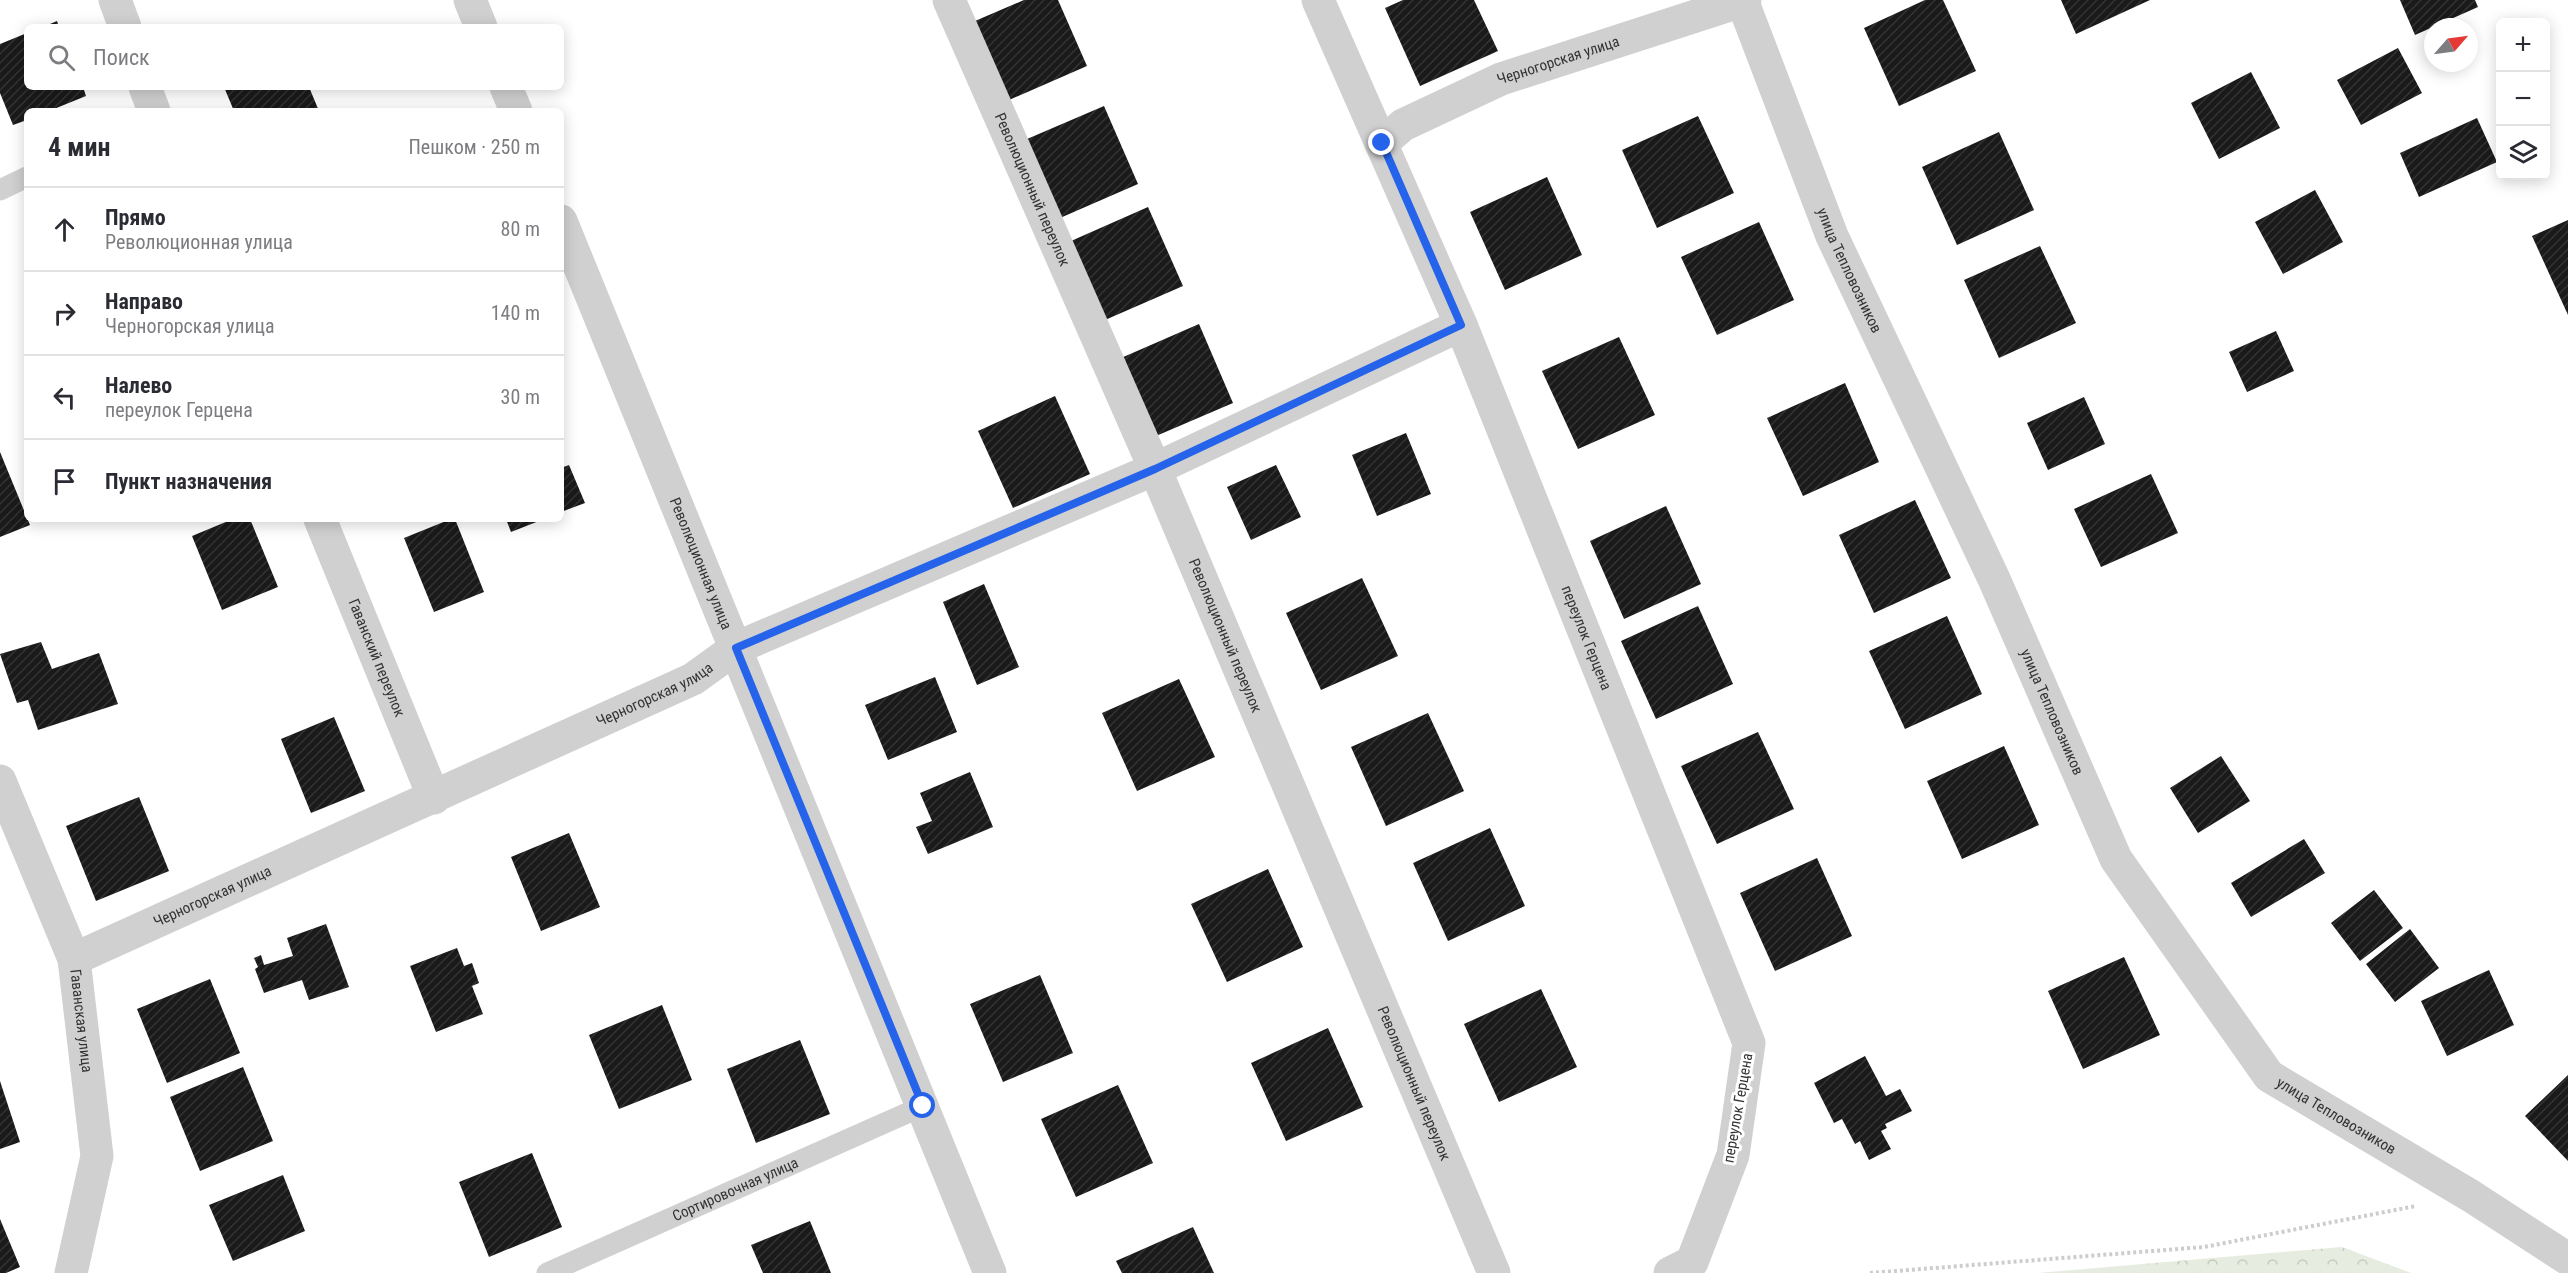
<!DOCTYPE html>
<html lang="ru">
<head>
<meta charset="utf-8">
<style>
	body { margin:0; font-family:"Roboto Condensed",sans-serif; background:#f2f2f3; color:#2b2b33 }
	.controls { position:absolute; right:18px; top:18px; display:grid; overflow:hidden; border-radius:9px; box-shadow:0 3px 15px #0003 }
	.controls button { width:54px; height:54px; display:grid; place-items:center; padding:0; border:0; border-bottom:2px solid #e1e1e2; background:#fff; color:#2b2b33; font:30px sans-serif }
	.compass { position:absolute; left:2424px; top:18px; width:54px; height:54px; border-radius:50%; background:#fff; box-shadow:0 3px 15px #0003; rotate:62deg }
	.stop { position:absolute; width:18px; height:18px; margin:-14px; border:4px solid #2563eb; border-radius:50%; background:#fff }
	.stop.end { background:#2563eb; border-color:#fff; box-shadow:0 2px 6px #0008 }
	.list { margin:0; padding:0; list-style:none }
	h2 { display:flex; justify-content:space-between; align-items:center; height:78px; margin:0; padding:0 24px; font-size:26px }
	h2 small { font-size:20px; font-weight:400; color:#7c7c81 }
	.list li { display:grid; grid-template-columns:39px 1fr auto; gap:18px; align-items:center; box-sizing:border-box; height:84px; padding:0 24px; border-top:2px solid #e1e1e2 }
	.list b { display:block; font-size:22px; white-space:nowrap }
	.list p { margin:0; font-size:20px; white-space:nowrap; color:#7c7c81 }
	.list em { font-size:20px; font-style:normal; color:#7c7c81 }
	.icon { flex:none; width:33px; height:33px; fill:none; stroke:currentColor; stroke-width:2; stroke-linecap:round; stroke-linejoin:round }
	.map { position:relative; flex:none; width:2568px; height:1273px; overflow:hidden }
	.search { position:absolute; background:#fff; box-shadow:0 3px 15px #0003; left:24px; top:24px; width:540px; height:66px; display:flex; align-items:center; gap:15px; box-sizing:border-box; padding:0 21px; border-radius:9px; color:#7c7c81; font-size:22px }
	.panel { position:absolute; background:#fff; box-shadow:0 3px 15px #0003; left:24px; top:108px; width:540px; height:414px; border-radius:9px }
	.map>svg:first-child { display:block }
</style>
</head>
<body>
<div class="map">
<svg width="2568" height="1273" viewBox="0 0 2568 1273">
	<defs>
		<pattern id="forest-crowns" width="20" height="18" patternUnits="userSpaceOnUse" patternTransform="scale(1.5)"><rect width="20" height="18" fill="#e6ecdf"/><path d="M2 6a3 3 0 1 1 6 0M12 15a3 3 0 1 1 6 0" fill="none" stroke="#c6cbc0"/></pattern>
		<pattern id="building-hatch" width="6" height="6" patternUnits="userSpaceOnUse" patternTransform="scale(1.5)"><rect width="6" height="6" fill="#1a1a1a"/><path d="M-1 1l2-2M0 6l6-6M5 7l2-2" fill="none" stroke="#333"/></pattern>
	</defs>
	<rect width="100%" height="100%" fill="#fff"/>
	<path fill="url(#forest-crowns)" d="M2342,1247L2411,1273H2038Z"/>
	<path fill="url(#building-hatch)" d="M1024,0H1058L1087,66L1009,100L975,21Z
		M1403,0H1474L1498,51L1420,86L1385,8Z
		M1925,0H1943L1976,71L1899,106L1864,28Z
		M2061,0H2150L2076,34Z
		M2400,0H2475L2478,7L2415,35Z
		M57,21L59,27H43Z
		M27,33V87H83L86,96L49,111H27V120L13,125L0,93V44Z
		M2398,48L2422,93L2361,125L2337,80Z
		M2251,72L2280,128L2219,159L2191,103Z
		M224,87H309L319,111H234Z
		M1104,106L1138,184L1060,218L1027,139Z
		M1698,116L1734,193L1657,228L1622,150Z
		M2477,118L2497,162L2419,197L2400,153Z
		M1999,132L2034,210L1957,245L1922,167Z
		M1547,177L1582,255L1505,290L1470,212Z
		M2315,190L2343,242L2283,274L2255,222Z
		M1148,207L1183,286L1105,320L1071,241Z
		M2568,220V315L2532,236Z
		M1759,222L1794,300L1717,335L1681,257Z
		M2040,246L2076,323L1999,358L1964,280Z
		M1199,324L1233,403L1156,436L1121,358Z
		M2276,331L2294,371L2247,392L2229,352Z
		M1619,337L1655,415L1578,449L1542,371Z
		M1845,383L1879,462L1803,496L1767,418Z
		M1055,396L1090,474L1013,508L978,431Z
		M2084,397L2105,444L2048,470L2027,423Z
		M1406,433L1431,494L1377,516L1352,455Z
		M0,452L30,525L0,537Z
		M569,465L585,503L561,512V468Z
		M1276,465L1301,517L1251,540L1227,487Z
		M2151,474L2178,533L2101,567L2074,509Z
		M1915,500L1951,578L1874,613L1839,535Z
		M1666,506L1701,584L1624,619L1590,541Z
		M233,519H250L278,587L222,610L192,536Z
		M451,519H455L484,592L434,612L404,538Z
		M506,519H544L511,532Z
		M1362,578L1398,656L1321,690L1286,613Z
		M984,584L1019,667L977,685L943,602Z
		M1698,606L1733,684L1656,719L1621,641Z
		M1947,616L1982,694L1905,729L1869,651Z
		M41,642L52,669L99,653L118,704L38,730L28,700L17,703L0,654Z
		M935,677L957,732L888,760L865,705Z
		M1179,679L1215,757L1137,791L1102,713Z
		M1428,713L1464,791L1386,826L1351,747Z
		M334,717L365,791L311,813L281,739Z
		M1758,732L1794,809L1717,844L1681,766Z
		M2004,746L2039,825L1962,859L1927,781Z
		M2221,756L2250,801L2198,833L2170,788Z
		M970,772L993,827L928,854L916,827L932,821L920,793Z
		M139,797L169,871L96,901L66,826Z
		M1490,828L1525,906L1448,941L1413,863Z
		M569,833L600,907L541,931L511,857Z
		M2304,839L2325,873L2251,917L2231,883Z
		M1817,858L1852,936L1775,971L1740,893Z
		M1268,869L1303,947L1227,982L1191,904Z
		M2374,890L2403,928L2360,961L2331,923Z
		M326,924L349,987L309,1000L302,980L264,993L255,969L258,967L254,958L261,955L264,965L293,956L287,938Z
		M2410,929L2439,968L2395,1002L2366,964Z
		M457,948L464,966L472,963L479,983L472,986L483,1014L436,1032L410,966Z
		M2124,957L2160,1035L2083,1069L2048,991Z
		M2489,970L2514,1025L2447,1056L2421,1001Z
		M1040,975L1073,1053L1003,1082L970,1004Z
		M210,979L240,1053L167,1083L137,1009Z
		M1541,989L1577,1067L1499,1102L1464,1024Z
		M662,1005L692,1080L619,1109L589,1035Z
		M1328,1028L1363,1107L1286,1141L1251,1063Z
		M800,1040L830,1114L756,1143L727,1069Z
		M1865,1056L1886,1096L1900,1089L1912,1111L1885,1124L1887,1128L1881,1131L1891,1149L1869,1160L1860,1141L1855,1144L1842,1119L1834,1123L1814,1083Z
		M243,1067L273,1141L200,1171L170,1097Z
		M2568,1075V1161L2525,1116Z
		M0,1081L20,1142L0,1149Z
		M1118,1085L1153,1163L1076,1197L1041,1119Z
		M532,1153L562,1227L489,1257L459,1182Z
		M283,1175L305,1231L233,1261L209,1205Z
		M0,1219L20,1267L6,1273H0Z
		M810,1221L831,1273H763L751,1245Z
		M1193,1227L1214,1273H1122L1116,1261Z"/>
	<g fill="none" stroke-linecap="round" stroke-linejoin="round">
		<path stroke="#cdcdcd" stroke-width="4" stroke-dasharray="3 3" stroke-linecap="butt" d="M1870,1273L2204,1247L2416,1206"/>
		<g stroke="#d0d0d0" stroke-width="21">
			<path d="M0,190L27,177"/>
			<path id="s1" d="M547,1273L923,1106"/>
		</g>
		<g stroke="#d0d0d0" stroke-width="33">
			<path d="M115,0L125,27"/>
			<path d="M470,0L481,27"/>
			<path id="s2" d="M949,0L1155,469L1494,1273"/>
			<path id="s3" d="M1318,0L1461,325L1749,1043L1733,1155L1692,1262L1670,1273"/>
			<path id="s4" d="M1742,0L1832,236L1994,579L2116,859L2269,1076L2471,1196L2568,1259"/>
			<path d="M145,87L154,111"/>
			<path d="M506,87L516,111"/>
			<path id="s5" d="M1382,143L1403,125L1501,79L1745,0"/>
			<path id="s6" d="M561,221L990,1273"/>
			<path id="s7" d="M320,519L434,798"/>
			<path id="s8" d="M0,781L74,959L97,1156L71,1273"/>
			<path id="s9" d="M74,959L693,679L736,648L1155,469L1461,325"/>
		</g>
	</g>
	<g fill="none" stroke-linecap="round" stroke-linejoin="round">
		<path stroke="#2563eb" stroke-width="8" d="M923,1106L736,648L1155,469L1461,325L1382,143"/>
	</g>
	<g text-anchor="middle" stroke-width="6" stroke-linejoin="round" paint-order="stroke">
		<g font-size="15" fill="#333" stroke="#fff">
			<text dy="5" stroke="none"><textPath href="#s5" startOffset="196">Черногорская улица</textPath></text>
			<text dy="5" stroke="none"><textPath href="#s2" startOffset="207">Революционный переулок</textPath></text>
			<text dy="5" stroke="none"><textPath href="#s4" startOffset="291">улица Тепловозников</textPath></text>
			<text dy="5" stroke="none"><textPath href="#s6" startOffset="370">Революционная улица</textPath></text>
			<text dy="5" stroke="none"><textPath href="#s2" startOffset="693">Революционный переулок</textPath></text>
			<text dy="5" stroke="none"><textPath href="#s3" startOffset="692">переулок Герцена</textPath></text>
			<text dy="5" stroke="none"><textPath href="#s7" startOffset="150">Гаванский переулок</textPath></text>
			<text dy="5" stroke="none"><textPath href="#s9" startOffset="638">Черногорская улица</textPath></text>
			<text dy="5" stroke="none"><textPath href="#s4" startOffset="777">улица Тепловозников</textPath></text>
			<text dy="5" stroke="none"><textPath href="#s9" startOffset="152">Черногорская улица</textPath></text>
			<text dy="5" stroke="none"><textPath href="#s8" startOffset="255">Гаванская улица</textPath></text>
			<text dy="5" stroke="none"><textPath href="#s2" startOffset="1179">Революционный переулок</textPath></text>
			<text transform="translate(1738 1108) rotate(-80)" y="5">переулок Герцена</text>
			<text dy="5" stroke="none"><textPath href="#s4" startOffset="1281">улица Тепловозников</textPath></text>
			<text dy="5" stroke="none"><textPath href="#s1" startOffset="206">Сортировочная улица</textPath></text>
		</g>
	</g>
</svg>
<div class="controls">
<button>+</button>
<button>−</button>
<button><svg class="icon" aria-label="layers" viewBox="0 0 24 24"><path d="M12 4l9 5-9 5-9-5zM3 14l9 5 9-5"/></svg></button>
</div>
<svg class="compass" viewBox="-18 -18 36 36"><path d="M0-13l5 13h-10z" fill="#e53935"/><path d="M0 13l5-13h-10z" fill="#7c7c81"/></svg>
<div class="stop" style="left:923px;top:1106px"></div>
<div class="stop end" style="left:1382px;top:143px"></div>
<div class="search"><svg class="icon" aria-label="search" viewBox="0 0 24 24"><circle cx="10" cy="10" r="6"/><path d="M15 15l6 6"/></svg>Поиск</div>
<section class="panel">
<h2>4 мин<small>Пешком · 250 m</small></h2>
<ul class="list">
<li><svg class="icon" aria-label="ahead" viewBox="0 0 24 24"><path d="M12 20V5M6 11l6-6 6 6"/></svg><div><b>Прямо</b><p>Революционная улица</p></div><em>80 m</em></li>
<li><svg class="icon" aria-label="right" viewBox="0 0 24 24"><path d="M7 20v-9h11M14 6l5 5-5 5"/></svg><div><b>Направо</b><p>Черногорская улица</p></div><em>140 m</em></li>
<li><svg class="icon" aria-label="left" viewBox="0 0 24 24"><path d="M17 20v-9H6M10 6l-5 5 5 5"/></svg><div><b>Налево</b><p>переулок Герцена</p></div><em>30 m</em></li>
<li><svg class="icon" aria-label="arrive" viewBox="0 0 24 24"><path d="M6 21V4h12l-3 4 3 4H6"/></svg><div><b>Пункт назначения</b></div></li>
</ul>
</section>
</div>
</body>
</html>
